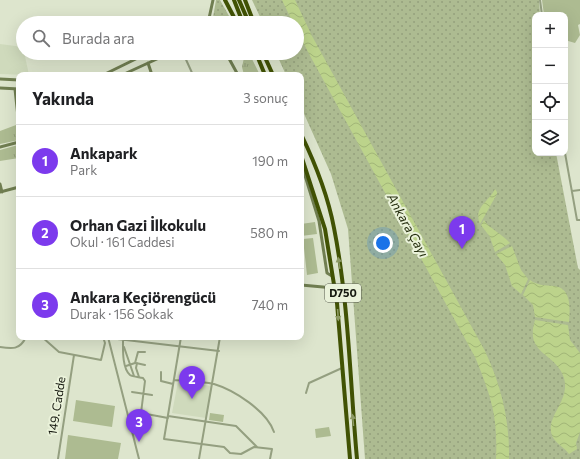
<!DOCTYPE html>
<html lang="tr">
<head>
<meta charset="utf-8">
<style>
	body { margin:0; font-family:Commissioner,sans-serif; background:#f2f2f2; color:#202124 }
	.controls { position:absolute; right:12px; top:12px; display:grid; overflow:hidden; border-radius:8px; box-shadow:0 4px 16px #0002 }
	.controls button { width:36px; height:36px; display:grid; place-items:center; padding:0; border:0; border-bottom:1px solid #e0e0e0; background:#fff; color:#202124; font:20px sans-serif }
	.you { position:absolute; left:383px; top:243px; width:14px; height:14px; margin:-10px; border:3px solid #fff; border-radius:50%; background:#1a73e8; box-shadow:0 0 0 6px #1a73e833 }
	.badge { display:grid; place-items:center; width:26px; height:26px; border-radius:50%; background:#7c3aed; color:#fff; font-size:13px; font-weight:700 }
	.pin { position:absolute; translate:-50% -33px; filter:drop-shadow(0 1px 2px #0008) }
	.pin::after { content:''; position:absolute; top:21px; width:14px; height:12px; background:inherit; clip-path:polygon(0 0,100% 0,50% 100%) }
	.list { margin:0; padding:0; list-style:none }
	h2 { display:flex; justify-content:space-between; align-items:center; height:52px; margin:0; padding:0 16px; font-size:17px }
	h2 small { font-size:13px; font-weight:400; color:#757577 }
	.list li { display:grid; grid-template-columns:26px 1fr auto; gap:12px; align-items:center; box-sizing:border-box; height:72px; padding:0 16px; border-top:1px solid #e0e0e0 }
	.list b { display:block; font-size:15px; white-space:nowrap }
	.list p { margin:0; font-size:13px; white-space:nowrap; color:#757577 }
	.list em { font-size:13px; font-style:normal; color:#757577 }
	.icon { flex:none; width:22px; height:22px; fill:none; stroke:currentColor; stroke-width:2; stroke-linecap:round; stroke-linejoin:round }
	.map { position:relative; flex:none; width:580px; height:459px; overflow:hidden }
	.search { position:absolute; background:#fff; box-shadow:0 4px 16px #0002; left:16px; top:16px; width:288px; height:44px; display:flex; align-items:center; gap:10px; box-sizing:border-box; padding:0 14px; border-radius:22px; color:#757577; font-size:15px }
	.panel { position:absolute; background:#fff; box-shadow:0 4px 16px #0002; left:16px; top:72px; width:288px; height:268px; border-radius:8px }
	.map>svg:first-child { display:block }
</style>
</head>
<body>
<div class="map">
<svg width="580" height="459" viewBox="0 0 580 459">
	<defs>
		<pattern id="grass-tufts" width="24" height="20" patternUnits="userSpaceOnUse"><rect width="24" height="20" fill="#adbb91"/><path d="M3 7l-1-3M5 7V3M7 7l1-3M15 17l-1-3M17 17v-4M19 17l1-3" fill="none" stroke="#94a07c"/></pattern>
		<pattern id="park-dots" width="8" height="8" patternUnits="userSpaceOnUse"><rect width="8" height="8" fill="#adbb91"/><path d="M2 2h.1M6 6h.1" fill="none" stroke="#94a07c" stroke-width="1.8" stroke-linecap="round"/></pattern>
		<pattern id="water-waves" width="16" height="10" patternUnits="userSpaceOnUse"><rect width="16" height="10" fill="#bcd38b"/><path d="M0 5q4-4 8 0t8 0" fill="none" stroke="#a1b577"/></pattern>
	</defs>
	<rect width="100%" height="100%" fill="#dde5cd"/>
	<path fill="#cfdabc" d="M0,44L23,47L29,75L0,74Z
		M178,382L212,386L206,418L172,413Z"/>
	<path fill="url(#grass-tufts)" d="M245,53H249L260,75H244L242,67Z
		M16,125L19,140L0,144V131Z
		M18,145L19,158L0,161V150Z"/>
	<path fill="url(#park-dots)" d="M216,0H220L233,23H212Z
		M252,0H539L540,15H535V153H556L578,268L580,270V459H365L348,229L331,174L301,107V75H286L276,53H297V23H263Z"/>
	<path fill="#adbb91" d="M542,0H580V24L578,25L580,35L575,43L565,40V15H544Z
		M315,222L317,234L301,236V224Z
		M313,238L318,273L307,275L303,239Z
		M76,400L115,406L112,427L73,421Z
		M210,413L224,415L223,422L209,420Z
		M329,427L331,436L316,438L315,429Z
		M68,435L121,443L118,459H65Z"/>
	<path fill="url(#water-waves)" d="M282,0H295L312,36L485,351C501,385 510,421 509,459H496C498,416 491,396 475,357L308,52L297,30V23H293Z
		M495,189L497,192V194L480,224C473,207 489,202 495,189Z
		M484,220C488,227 503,235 510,243L495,252L490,237L481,225Z
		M512,246L521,270L528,279L521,294L512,286L505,265L496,254Z
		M530,280C538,286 545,285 554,286C572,288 570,309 569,322L535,317L533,305L523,295Z
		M535,320L568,325L570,340L580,353V432L576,443L577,449L569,454C565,448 558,445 554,439C541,419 571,403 564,378C556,352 524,355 535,320Z"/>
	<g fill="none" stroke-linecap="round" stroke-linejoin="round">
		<path stroke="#949f80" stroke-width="2" d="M540,0L542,15
			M183,53L193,75
			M565,153L577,220H580
			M572,191L580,190
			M42,337L59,352L101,360L105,343L103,337
			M108,337L139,459
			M181,337L164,439L224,447L230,453L241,454L254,447L272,449L270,459
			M109,338L219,351
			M123,340C123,349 122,368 130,375C133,377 139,377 143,378L145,381L141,413L168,418
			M0,347C12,349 20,350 26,337
			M124,347L134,376
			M136,363L145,365
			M137,363L136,368L139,377
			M126,366L135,363L138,352H145
			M161,372V381L173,384
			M174,380C187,381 202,381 214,384C234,390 267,411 274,432
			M132,392L152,395
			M306,393L309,383L342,368
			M168,416L236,426L257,447
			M58,459L74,355
			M199,459L220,337"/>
		<path stroke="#707e51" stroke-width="3" d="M208,23L213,0
			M226,53L238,75
			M148,63L152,75
			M103,75L148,53
			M122,75L170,53
			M0,79L19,80
			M0,88L19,89
			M15,89L19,126
			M0,147L19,142
			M304,165L303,169L319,221L327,273L332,276
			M0,184L2,192
			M0,192L19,187
			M301,285L334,288"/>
		<path stroke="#415204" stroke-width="4" d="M225,0L237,23
			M234,0L243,23
			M239,0L249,23
			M245,0L254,23
			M256,53L265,75
			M263,53L273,75
			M301,134C315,163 328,196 334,228C349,304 350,383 357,459
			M301,155L325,229L337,303L350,459"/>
	</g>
	<defs><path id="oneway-solid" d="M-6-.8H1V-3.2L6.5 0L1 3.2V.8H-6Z"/></defs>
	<g fill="#8d9a64">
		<use href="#oneway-solid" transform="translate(339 263) rotate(-99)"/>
		<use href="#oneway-solid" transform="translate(338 315) rotate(86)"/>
		<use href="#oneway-solid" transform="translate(353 420) rotate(-95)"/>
	</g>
	<g text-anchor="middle" stroke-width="4" stroke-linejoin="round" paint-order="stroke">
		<rect fill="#eaf2da" stroke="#565a4d" stroke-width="1" x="325" y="284" width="36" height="18" rx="3"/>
		<g font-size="11" font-weight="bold" fill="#161910">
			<text x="343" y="297">D750</text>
		</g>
		<g font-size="12" fill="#161910" stroke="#eaf2da">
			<text transform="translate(57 406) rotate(-81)" y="4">149. Cadde</text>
		</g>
		<g font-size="13" font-style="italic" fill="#262f10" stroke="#eaf2da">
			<text transform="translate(408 225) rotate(61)" y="5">Ankara Çayı</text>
		</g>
	</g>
</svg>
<div class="controls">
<button>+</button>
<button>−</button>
<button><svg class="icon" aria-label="locate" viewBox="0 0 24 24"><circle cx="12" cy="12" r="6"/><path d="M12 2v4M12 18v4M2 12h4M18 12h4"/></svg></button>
<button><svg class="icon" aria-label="layers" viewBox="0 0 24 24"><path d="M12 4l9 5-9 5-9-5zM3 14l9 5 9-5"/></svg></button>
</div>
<div class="you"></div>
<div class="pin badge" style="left:462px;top:249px">1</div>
<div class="pin badge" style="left:192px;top:399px">2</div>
<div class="pin badge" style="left:139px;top:442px">3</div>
<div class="search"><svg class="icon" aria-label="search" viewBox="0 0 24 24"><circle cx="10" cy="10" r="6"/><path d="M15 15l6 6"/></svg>Burada ara</div>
<section class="panel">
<h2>Yakında<small>3 sonuç</small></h2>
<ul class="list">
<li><span class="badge">1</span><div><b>Ankapark</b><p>Park</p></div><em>190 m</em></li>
<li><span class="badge">2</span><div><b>Orhan Gazi İlkokulu</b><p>Okul · 161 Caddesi</p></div><em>580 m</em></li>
<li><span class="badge">3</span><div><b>Ankara Keçiörengücü</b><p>Durak · 156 Sokak</p></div><em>740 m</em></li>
</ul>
</section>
</div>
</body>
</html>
